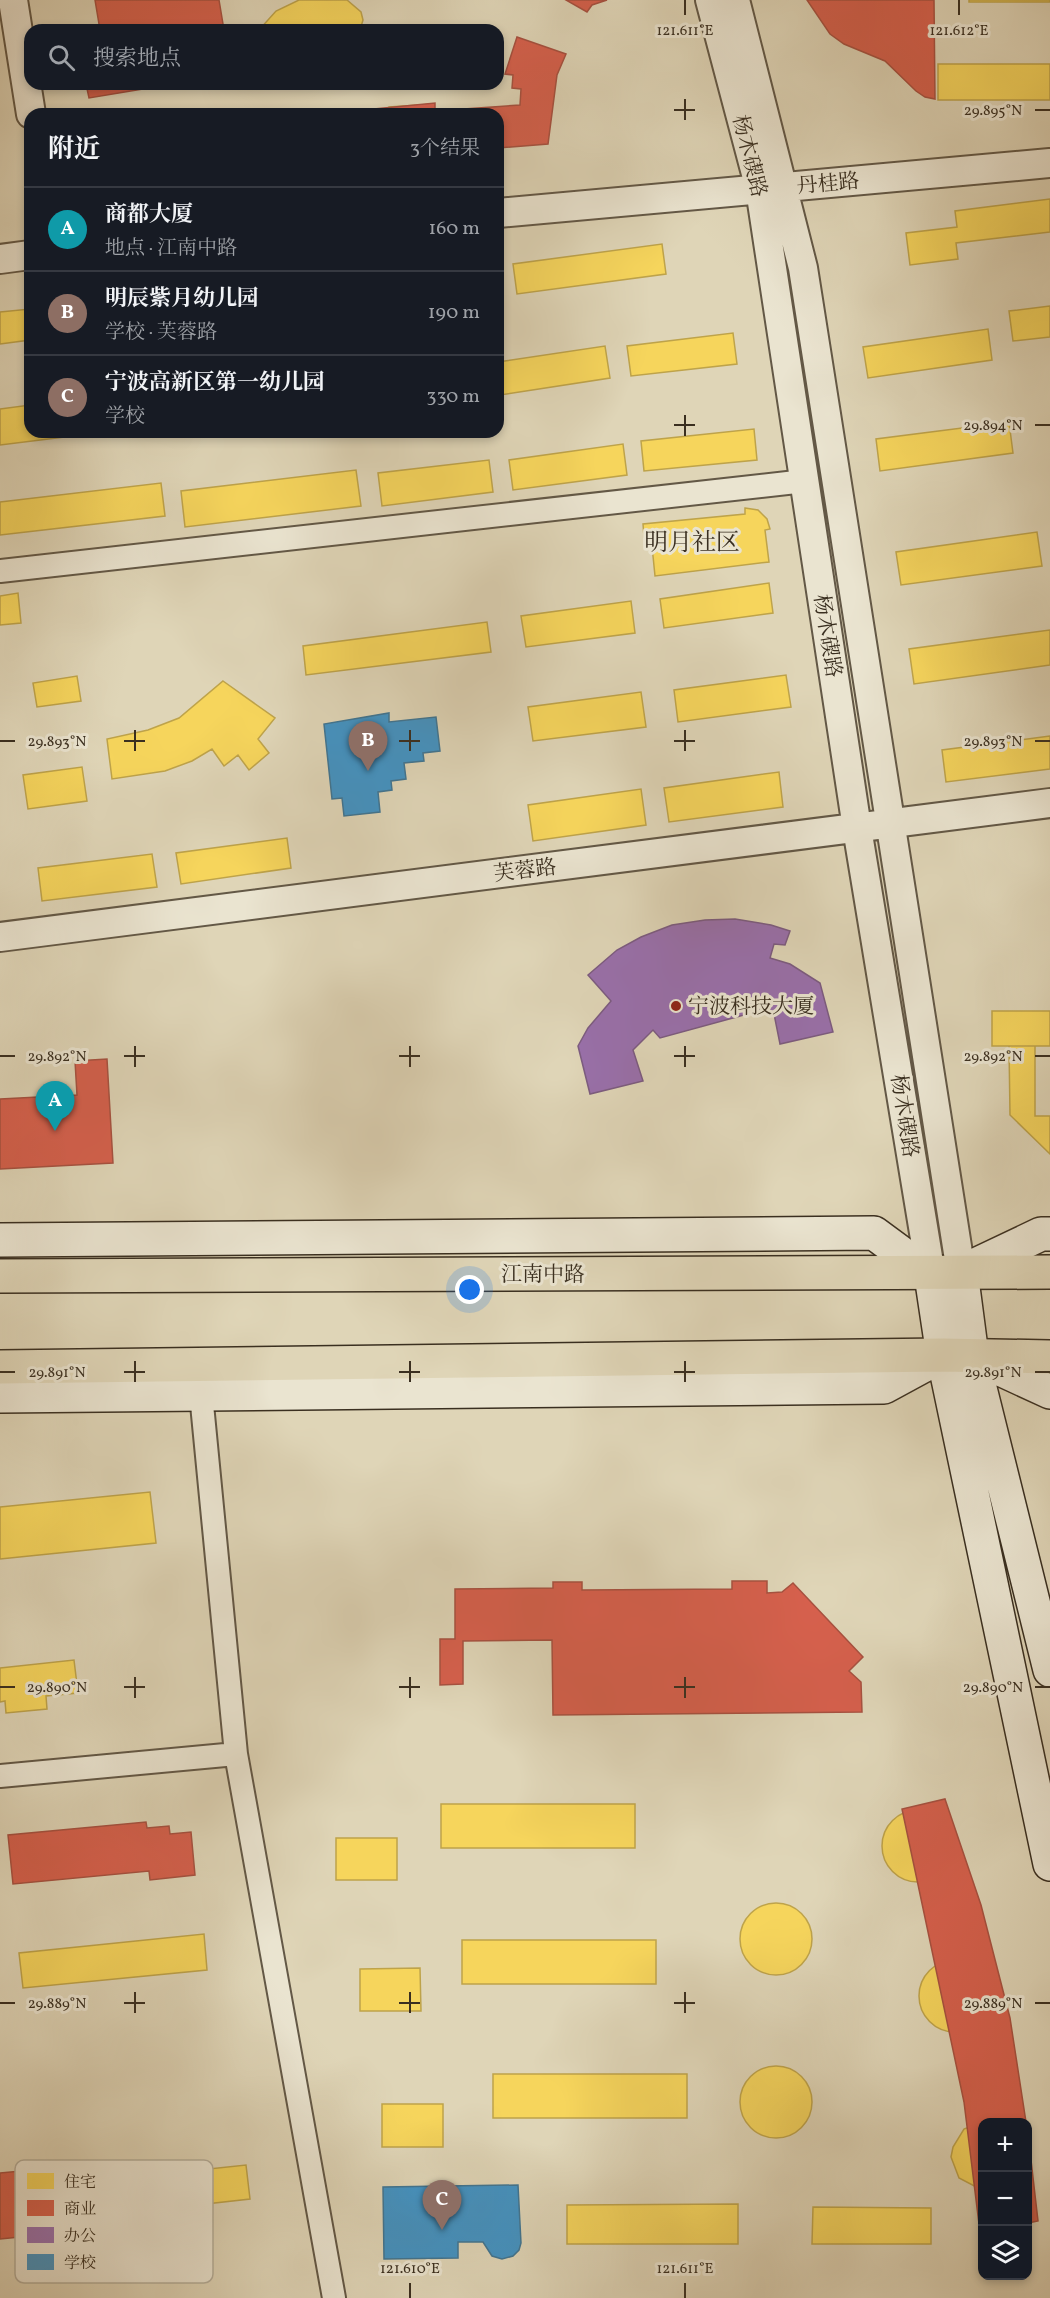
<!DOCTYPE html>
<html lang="zh">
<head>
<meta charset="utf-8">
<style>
	body { margin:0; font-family:Vollkorn,"Noto Serif SC",serif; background:#20242c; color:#f1f3f6 }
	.controls { position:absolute; right:18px; bottom:18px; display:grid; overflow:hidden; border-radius:12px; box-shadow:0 3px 9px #0003 }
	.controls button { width:54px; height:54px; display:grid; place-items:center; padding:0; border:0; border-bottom:2px solid #363941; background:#171b24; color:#f1f3f6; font:30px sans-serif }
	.you { position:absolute; left:470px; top:1290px; width:21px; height:21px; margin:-15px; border:4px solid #fff; border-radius:50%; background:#1a73e8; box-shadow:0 0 0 9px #1a73e833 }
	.badge { display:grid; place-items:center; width:39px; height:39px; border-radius:50%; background:#c59692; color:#fff; font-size:20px; font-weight:700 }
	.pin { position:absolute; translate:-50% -50px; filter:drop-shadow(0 2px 3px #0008) }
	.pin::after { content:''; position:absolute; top:32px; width:21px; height:18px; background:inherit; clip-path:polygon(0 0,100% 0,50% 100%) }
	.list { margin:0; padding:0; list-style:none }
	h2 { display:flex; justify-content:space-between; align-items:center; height:78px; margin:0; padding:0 24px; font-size:26px }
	h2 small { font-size:20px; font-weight:400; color:#9ea1a6 }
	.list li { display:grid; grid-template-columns:39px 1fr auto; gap:18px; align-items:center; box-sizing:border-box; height:84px; padding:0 24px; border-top:2px solid #363941 }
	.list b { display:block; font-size:22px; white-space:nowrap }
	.list p { margin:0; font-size:20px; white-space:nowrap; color:#9ea1a6 }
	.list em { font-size:20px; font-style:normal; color:#9ea1a6 }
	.icon { flex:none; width:33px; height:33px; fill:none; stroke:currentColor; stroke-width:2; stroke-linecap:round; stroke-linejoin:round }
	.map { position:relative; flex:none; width:1050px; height:2298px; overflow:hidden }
	.search { position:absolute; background:#171b24; box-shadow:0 3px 9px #0003; left:24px; top:24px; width:480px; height:66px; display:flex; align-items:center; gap:15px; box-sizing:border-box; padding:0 21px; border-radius:18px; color:#9ea1a6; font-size:22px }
	.panel { position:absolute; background:#171b24; box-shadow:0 3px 9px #0003; left:24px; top:108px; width:480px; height:330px; border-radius:18px }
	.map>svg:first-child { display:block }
</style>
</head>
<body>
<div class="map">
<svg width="1050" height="2298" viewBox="0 0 1050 2298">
	<rect width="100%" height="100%" fill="#dfd5b7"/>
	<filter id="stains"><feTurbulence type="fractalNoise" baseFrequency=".00333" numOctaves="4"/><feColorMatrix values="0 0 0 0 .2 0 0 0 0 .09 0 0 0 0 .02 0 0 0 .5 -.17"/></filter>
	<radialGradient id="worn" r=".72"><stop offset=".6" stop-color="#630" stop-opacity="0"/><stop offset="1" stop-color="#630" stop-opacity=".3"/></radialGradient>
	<path fill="#f6d55c" stroke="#bea34a" stroke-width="1.5" d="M299,0H347L361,12L363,20L360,30H259L276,11Z
		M829,0H929V21H879V27H829Z
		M969,0H1050V2H969Z
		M938,64H1050V100H938Z
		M88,84H158L90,95Z
		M433,104V114H389V107Z
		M543,106L546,142L498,146V114H437Z
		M369,110V114H327Z
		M1050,199V232L956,243L958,259L910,265L906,233L957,227L955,211Z
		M662,244L666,274L517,294L513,264Z
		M1050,306V337L1013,341L1009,311Z
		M30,309V340L0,344V312Z
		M988,329L992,360L868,378L863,347Z
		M733,333L737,364L631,376L627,346Z
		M605,346L610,378L500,395L498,362Z
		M30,405V432H105L0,445V409Z
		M1009,422L1013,453L880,471L876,439Z
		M754,429L757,460L644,471L641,441Z
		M623,444L627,475L513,490L509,460Z
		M489,460L493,492L382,506L378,473Z
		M356,470L361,506L185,527L181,491Z
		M161,483L165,516L0,535V502Z
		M745,508L758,510L767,519L770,529L765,530L769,562L655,576L651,536L644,537L643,524L745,514Z
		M1037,532L1042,566L901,585L896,552Z
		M769,583L773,613L664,628L660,599Z
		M18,593L21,623L0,625V596Z
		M631,601L635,633L526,647L521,616Z
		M487,622L491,652L306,675L303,646Z
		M1050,630V665L914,684L909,649Z
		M786,675L791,707L678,722L674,690Z
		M77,676L81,701L37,707L33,683Z
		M223,681L275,718L258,739L269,753L249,770L238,755L224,766L212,749L192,761L165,771L112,779L107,739L148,730L179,718Z
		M641,692L646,727L533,741L528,707Z
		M1050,736V769L946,782L942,750Z
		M82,767L87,801L28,809L23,775Z
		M779,772L783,807L669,822L664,788Z
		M641,789L646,825L533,841L528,805Z
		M287,838L291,868L181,884L176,853Z
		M152,854L157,887L42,901L38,868Z
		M992,1011H1050V1046H992Z
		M1009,1046H1035V1116H1050V1154L1010,1115Z
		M150,1492L156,1543L0,1559V1507Z
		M74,1660L78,1693L46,1696L47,1709L6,1713L5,1701L0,1702V1668Z
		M441,1804H635V1848H441Z
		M882 1846a36 36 0 1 1 72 0a36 36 0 1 1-72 0Z
		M336,1838H397V1880H336Z
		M740 1939a36 36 0 1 1 72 0a36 36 0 1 1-72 0Z
		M204,1934L207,1970L23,1988L19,1953Z
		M462,1940H656V1984H462Z
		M919 1996a36 36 0 1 1 72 0a36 36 0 1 1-72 0Z
		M420,1968L421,2011H360V1969Z
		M740 2102a36 36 0 1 1 72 0a36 36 0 1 1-72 0Z
		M493,2074H687V2118H493Z
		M382,2104H443V2147H382Z
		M986,2120L1005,2122H982V2190L959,2178L951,2157L953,2147L964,2129Z
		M246,2165L250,2199L72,2219L68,2184Z
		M15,2175L19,2211L0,2213V2177Z
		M738,2204V2244H567V2205Z
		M813,2207L931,2208V2244H812Z"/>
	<path fill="#d6604d" stroke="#a75140" stroke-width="1.5" d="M95,0H219L224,30H100Z
		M566,0H607L592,5L587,12Z
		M807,0H934L935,99L925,97L916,91L885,61L844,44L830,34Z
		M517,37L566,54L557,75L548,144L498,148V114H322L435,103V111L520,105L521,89L512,88L513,75L505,74Z
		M86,84H173L89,98Z
		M107,1059L113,1163L0,1169V1099L77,1095L75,1061Z
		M732,1581H767V1593L782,1592L793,1583L863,1657L849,1671L861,1682L862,1712L553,1715L552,1640L463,1641V1684L440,1685V1639H455V1589L553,1588V1582H582V1590L732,1589Z
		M945,1799L981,1905L1010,2018L1026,2122H982V2232H980L964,2102L902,1809Z
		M146,1822L147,1828L169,1826L170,1834L191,1832L195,1875L150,1880L149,1871L13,1884L8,1835Z
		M1028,2134L1038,2221L1028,2223Z
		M63,2167L69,2232L0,2239V2173Z"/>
	<path fill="#9970ab" stroke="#7c5c81" stroke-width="1.5" d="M735,919L771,925L790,931L785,945L774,944L770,958L790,964L820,983L833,1032L780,1044L774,1014L746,1004L744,1015L660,1038L653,1030L633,1050L643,1081L590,1094L578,1046L588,1028L611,1001L588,975L617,950L641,937L672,925L705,920Z"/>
	<path fill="#4393c3" stroke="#407592" stroke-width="1.5" d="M389,713V722L436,717L440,751L423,753L424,761L404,763L406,779L391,781L392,790L378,792L380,812L344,816L342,798L332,799L324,724Z
		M518,2185L521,2243L519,2250L513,2256L502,2259L492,2256L483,2242H458V2258L384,2259L383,2187Z"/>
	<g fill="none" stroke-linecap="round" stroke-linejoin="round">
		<g stroke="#635846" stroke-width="26">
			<path id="minor" d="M0,571L805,481
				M201,1394L236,1754L334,2298
				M0,1776L236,1754"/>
		</g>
		<g stroke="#635846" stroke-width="32">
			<path id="tertiary" d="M13,0L31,114
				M710,0L760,189L857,828L931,1275
				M735,0L803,268L961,1272
				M498,213L1050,163
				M0,259L30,255
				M0,937L1050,803"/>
		</g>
		<g stroke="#3a2f20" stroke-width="36">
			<path id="secondary" d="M1050,1234H1041L961,1272L972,1356L1050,1670
				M0,1240L874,1233L931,1275L943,1355L1050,1864
				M972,1356L1050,1392
				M0,1396L884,1387L943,1355"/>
		</g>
		<g stroke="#3a2f20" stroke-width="36">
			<path id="primary" d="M0,1276L1050,1272
				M0,1367L943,1355L1050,1357"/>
		</g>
		<use href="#minor" stroke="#eae4d0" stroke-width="22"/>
		<use href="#tertiary" stroke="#eae4d0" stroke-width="28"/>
		<use href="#secondary" stroke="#eae4d0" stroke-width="33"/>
		<use href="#primary" stroke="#dfd5b7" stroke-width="33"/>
	</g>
	<path fill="none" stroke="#3a2f20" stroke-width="2" d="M685,0V15M959,0V15M685,99V120M674,110H695M1035,110H1050M685,415V436M674,425H695M1035,425H1050M135,730V751M410,730V751M685,730V751M0,741H15M124,741H145M399,741H420M674,741H695M1035,741H1050M135,1046V1067M410,1046V1067M685,1046V1067M0,1056H15M124,1056H145M399,1056H420M674,1056H695M1035,1056H1050M135,1361V1382M410,1361V1382M685,1361V1382M0,1372H15M124,1372H145M399,1372H420M674,1372H695M1035,1372H1050M135,1677V1698M410,1677V1698M685,1677V1698M0,1687H15M124,1687H145M399,1687H420M674,1687H695M1035,1687H1050M135,1992V2013M410,1992V2013M685,1992V2013M0,2003H15M124,2003H145M399,2003H420M674,2003H695M1035,2003H1050M410,2283V2298M685,2283V2298"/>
	<circle fill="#8f2418" stroke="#eae4d0" stroke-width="2" cx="676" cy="1006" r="6"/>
	<g text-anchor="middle" stroke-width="6" stroke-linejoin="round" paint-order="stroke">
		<g font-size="21" fill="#3a2f20" stroke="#eae4d0">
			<text transform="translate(750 156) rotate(76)" y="7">杨木碶路</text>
			<text transform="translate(828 183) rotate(-5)" y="7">丹桂路</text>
			<text transform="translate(828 636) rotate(81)" y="7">杨木碶路</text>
			<text transform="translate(525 870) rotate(-7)" y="7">芙蓉路</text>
			<text transform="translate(905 1116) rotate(81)" y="7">杨木碶路</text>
			<text x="543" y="1281">江南中路</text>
		</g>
		<g font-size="21" fill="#3a2f20" stroke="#eae4d0" text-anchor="start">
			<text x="688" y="1013">宁波科技大厦</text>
		</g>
		<g font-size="24" fill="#3a2f20" stroke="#eae4d0">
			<text x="692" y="550">明月社区</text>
		</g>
	</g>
	<rect x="15" y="2160" width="198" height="123" rx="9" fill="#eae4d0" stroke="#b5ae9b" stroke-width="1.5"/>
	<rect x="27" y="2173" width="27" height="16" fill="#f6d55c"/>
	<rect x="27" y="2200" width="27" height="16" fill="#d6604d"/>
	<rect x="27" y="2227" width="27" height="16" fill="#9970ab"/>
	<rect x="27" y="2254" width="27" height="16" fill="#4393c3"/>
	<g font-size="16" fill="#3a2f20">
		<text x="64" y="2187">住宅</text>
		<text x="64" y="2214">商业</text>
		<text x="64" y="2241">办公</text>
		<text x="64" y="2268">学校</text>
	</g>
	<g font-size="15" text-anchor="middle" fill="#3a2f20" stroke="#eae4d0" stroke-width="6" stroke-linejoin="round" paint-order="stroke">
		<text x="685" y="35">121.611°E</text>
		<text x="959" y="35">121.612°E</text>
		<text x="993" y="115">29.895°N</text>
		<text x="993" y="430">29.894°N</text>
		<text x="57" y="746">29.893°N</text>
		<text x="993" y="746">29.893°N</text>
		<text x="57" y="1061">29.892°N</text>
		<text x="993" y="1061">29.892°N</text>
		<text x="57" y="1377">29.891°N</text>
		<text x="993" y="1377">29.891°N</text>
		<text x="57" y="1692">29.890°N</text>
		<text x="993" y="1692">29.890°N</text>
		<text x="57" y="2008">29.889°N</text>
		<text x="993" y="2008">29.889°N</text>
		<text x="410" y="2273">121.610°E</text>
		<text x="685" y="2273">121.611°E</text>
	</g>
	<rect width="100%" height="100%" filter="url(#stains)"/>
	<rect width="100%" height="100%" fill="url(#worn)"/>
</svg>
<div class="controls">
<button>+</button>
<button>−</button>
<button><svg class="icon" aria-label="layers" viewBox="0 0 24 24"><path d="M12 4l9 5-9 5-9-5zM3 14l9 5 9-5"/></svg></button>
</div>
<div class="you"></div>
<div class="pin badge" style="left:55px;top:1131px;background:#0f9aa8">A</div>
<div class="pin badge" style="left:368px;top:771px;background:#8d6e63">B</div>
<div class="pin badge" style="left:442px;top:2230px;background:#8d6e63">C</div>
<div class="search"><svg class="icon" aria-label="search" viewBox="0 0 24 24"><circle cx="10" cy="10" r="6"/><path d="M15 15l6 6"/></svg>搜索地点</div>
<section class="panel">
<h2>附近<small>3个结果</small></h2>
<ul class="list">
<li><span class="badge" style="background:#0f9aa8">A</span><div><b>商都大厦</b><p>地点 · 江南中路</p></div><em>160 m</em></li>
<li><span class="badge" style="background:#8d6e63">B</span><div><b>明辰紫月幼儿园</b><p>学校 · 芙蓉路</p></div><em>190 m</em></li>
<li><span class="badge" style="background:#8d6e63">C</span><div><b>宁波高新区第一幼儿园</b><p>学校</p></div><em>330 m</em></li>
</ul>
</section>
</div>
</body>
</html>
